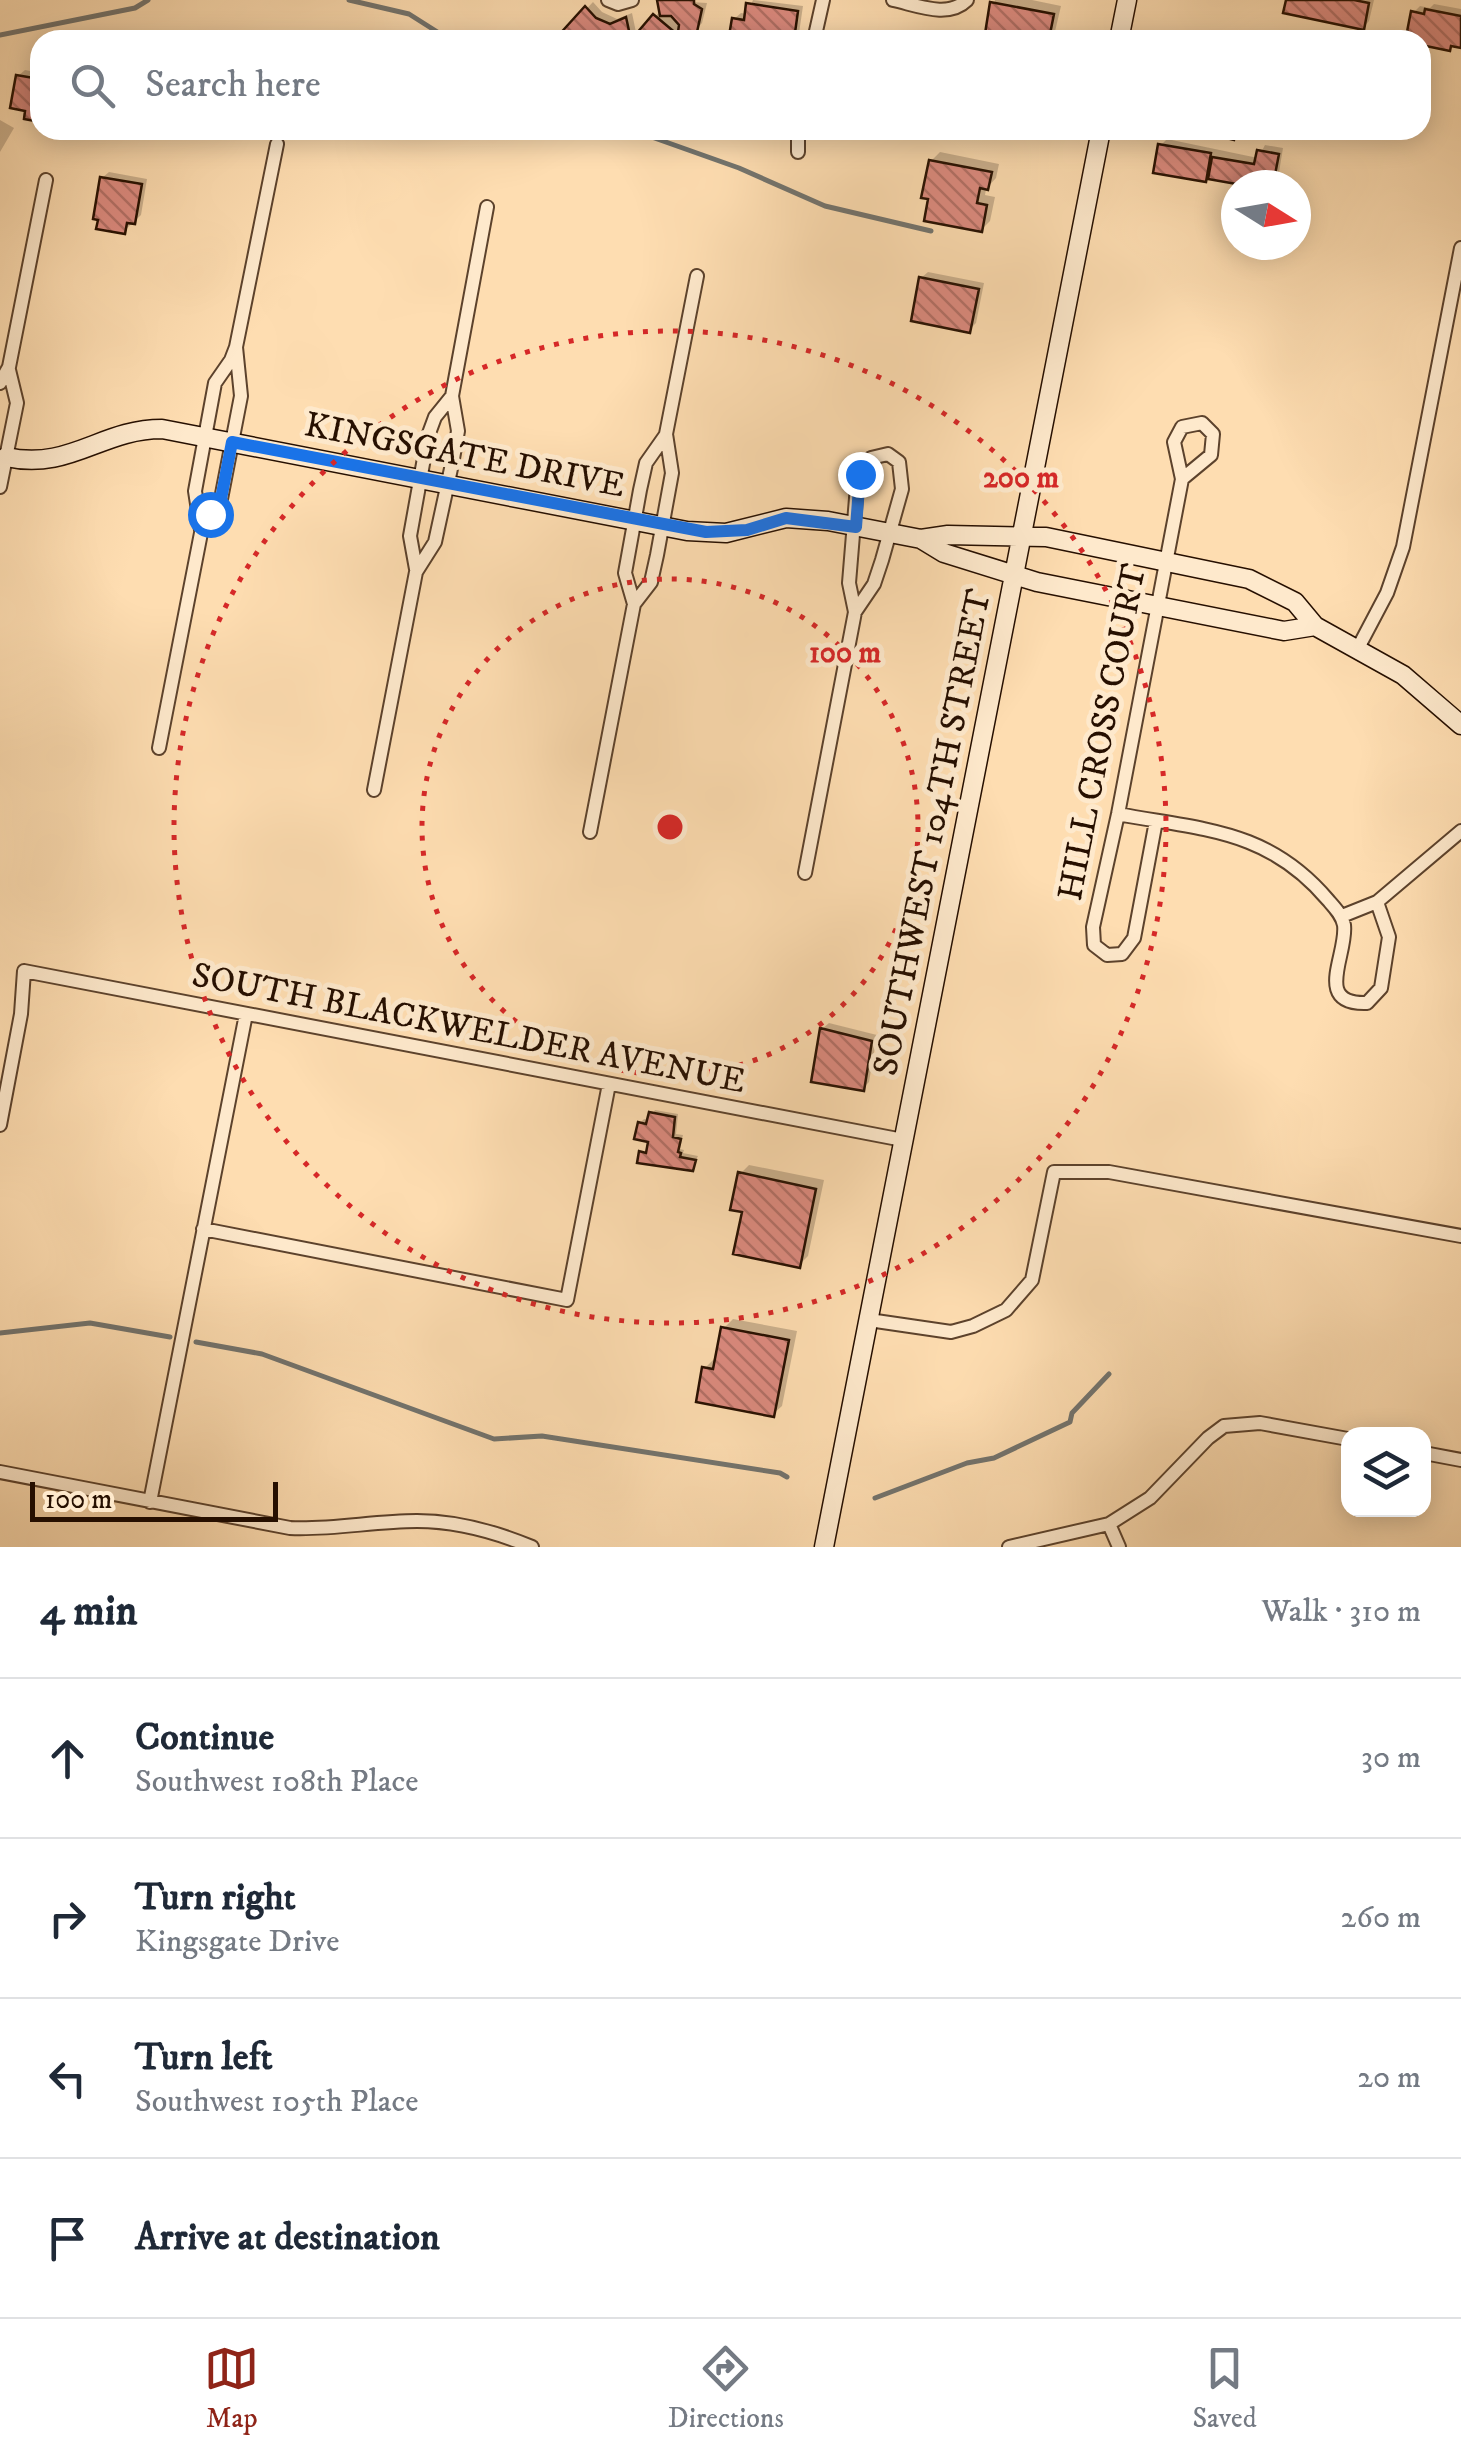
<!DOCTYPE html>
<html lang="en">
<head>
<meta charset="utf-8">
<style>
	body { margin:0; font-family:"IM FELL DW Pica",serif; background:#f6f6f7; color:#1f2937 }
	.controls { position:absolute; right:30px; bottom:30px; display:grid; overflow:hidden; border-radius:20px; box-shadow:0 5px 25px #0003 }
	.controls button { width:90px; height:90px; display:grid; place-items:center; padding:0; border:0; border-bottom:2px solid #e0e1e3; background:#fff; color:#1f2937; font:50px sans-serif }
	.compass { position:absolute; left:1221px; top:170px; width:90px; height:90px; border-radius:50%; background:#fff; box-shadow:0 5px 25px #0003; rotate:101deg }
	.scale { position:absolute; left:30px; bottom:25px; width:248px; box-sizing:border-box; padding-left:10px; border:5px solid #260f00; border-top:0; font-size:28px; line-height:35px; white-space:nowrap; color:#260f00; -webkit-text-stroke:8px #fee9cc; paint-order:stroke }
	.stop { position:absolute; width:30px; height:30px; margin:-22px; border:8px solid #1a73e8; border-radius:50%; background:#fff }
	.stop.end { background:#1a73e8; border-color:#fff; box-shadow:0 2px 10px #0008 }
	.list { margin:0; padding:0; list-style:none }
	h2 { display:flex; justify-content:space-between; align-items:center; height:130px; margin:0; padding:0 40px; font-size:42px }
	h2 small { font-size:32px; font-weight:400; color:#747a83 }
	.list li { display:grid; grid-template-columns:65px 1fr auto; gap:30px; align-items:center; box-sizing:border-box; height:160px; padding:0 40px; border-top:2px solid #e0e1e3 }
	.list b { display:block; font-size:38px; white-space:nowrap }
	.list p { margin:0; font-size:32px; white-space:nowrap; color:#747a83 }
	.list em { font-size:32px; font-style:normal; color:#747a83 }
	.icon { flex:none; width:55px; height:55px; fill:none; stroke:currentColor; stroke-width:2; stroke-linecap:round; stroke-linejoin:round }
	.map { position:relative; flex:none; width:1461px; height:1547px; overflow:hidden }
	.search { position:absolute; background:#fff; box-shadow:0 5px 25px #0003; left:30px; right:30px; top:30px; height:110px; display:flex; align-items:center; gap:25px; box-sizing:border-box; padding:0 35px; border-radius:30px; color:#747a83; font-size:38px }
	.sheet { height:770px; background:#fff }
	nav { display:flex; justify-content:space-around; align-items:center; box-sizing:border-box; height:140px; border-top:2px solid #e0e1e3; background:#fff; font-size:28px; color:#747a83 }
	nav a { display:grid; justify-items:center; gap:5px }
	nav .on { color:#8f2418 }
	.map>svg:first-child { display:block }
</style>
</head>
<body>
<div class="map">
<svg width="1461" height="1547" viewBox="0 0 1461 1547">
	<defs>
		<pattern id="building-back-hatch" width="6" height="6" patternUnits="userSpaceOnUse" patternTransform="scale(2.5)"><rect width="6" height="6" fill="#dd8b80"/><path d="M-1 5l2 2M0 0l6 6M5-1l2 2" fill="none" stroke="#b37066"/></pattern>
	</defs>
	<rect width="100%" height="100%" fill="#feddb1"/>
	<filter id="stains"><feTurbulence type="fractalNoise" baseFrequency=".002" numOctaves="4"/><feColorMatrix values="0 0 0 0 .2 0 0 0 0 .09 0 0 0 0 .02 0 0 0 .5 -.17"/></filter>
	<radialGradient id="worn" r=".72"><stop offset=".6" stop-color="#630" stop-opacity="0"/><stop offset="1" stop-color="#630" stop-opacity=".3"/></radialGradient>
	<path fill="#0003" d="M659,0L707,3L702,23L696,30L684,29L697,40H591L578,35L573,40H567L561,36L593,2L602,12L617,19L632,13L637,37L663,8Z
		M753,0L803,6L798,40H772L734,19L741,13L747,14Z
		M995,0H1032L1061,6L1053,40H987Z
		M1289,0H1374L1369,21L1363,28Z
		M1434,4L1461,9V46L1453,44L1449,48L1421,43L1413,13L1420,6L1430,8Z
		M25,70L40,73V119L18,76Z
		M0,120L14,128L0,152Z
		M951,130H967L960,137L950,135Z
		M1167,139L1258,158L1265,145L1283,148L1277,185H1253L1156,171L1161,145Z
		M940,152L999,164L996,178L986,189L985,195L995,197L990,221L981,230L931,161Z
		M109,172L147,179L141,215L124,231L102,178Z
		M928,272L984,283L976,323L969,330L921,278Z
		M829,1023L877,1035L869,1082L863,1088L822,1029Z
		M655,1110L678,1114L676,1134L683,1135L680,1149L684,1150L683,1153L698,1156L692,1168L642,1152L650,1150L651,1140L640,1123L644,1119L649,1120Z
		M749,1165L824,1180L808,1256L799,1265L745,1210L740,1174Z
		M733,1319L797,1331L782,1406L773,1414L705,1368L714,1359L717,1360L724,1328Z"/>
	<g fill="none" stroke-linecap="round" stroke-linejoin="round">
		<path stroke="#73746e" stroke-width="5" d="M349,0L409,14L450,40
			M0,35L135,8L148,0
			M632,130L739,168L825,206L931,231
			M0,1333L90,1323L170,1337
			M196,1342L262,1354L494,1439L542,1436L780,1473L787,1477
			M875,1498L967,1463L994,1458L1070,1422L1072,1413L1109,1374"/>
	</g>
	<path fill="url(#building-back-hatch)" stroke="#260f00" stroke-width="2.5" d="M657,0H694V4L702,9L697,32H678L679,25L671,16H660Z
		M1286,0H1354L1369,3L1364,30L1283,13Z
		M990,2L1054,14L1049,39L984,40Z
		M746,3L798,11L794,40H756L729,36L732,18L744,20Z
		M585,6L596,18L610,24L626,17L631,40L578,37L561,40L557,37Z
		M1425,9L1461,16V48L1451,46L1450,51L1421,45V40L1406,37L1411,11L1424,14Z
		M653,14L684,40H637L636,34Z
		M16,75L40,79V122L24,119L25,111L10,108Z
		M1195,130H1236L1234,140Z
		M1158,144L1211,153L1206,182L1153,173Z
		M1257,150L1279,154L1273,185H1242L1208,179L1212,157L1254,164Z
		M929,160L992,172L988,190L980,188L977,203L987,205L982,232L924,221L928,199L921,198Z
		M100,177L142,184L135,224L127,223L125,234L96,229L98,220L93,219Z
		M919,277L979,289L970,333L911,321Z
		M820,1028L872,1041L864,1091L811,1082Z
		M649,1112L675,1117L673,1137L681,1139L678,1152L681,1153L680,1157L696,1160L693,1171L637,1163L639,1151L646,1153L648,1142L634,1139L638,1122L646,1124Z
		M738,1172L816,1189L800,1268L733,1254L742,1212L730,1210Z
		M721,1327L789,1340L774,1417L696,1402L702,1367L713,1369Z"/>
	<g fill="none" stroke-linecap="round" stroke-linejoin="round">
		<g stroke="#5c422c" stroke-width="16">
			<path id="street" d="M608,0L618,4L632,0
				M893,0C917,5 948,19 967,0
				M814,40L823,0
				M798,152V130
				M0,383L9,367L46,180
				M0,487L17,403L9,370
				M201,530L195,491L215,383L231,360L236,347L277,144
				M416,569L410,536L428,436L435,417L452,396
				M634,604L625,573L640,490L646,463L665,436
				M1358,648L1387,593L1403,547L1461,248
				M159,748L201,533L221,499L241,396L236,347
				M374,790L416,572L435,542L452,464L458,431L452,396L487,207
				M1118,814C1203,830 1268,829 1328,900C1335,908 1342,915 1344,925C1348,954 1312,1005 1367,1003L1381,988L1389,937L1377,902
				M1156,821L1134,938L1122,954L1107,955L1094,945L1093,927L1118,814L1182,479L1174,442L1182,427L1202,423L1213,434L1211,455L1182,479
				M590,832L634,604L651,582L657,555L672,473L666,434L697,276
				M805,873L855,612L849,583L857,486L871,458L888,454L899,462L902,489L882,560L874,584L855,612
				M1342,916L1377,902L1461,831
				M0,1125L21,1014L24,971L903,1140
				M203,1229L567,1300L609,1084
				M869,1320L951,1332L973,1326L1006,1310L1032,1280L1054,1172H1109L1461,1236
				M1424,1453L1461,1460
				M0,1472L290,1528C333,1530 374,1521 417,1521C456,1521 496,1532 532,1547
				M150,1502L246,1014
				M1109,1524L1119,1547
				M1009,1547L1109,1524L1150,1498L1208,1438L1224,1426L1260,1423L1348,1439"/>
		</g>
		<g stroke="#260f00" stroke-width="21">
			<path id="secondary" d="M1119,40L1127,0
				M6,457C70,471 101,429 162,429L687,531L726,533L786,518L828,521L921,539L948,535L1046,537L1249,579L1295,602L1315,626L1403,675L1461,725
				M921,539L944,553L1037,582L1284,631L1315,626
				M824,1547L1101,130"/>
		</g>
		<use href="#street" stroke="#fee9cc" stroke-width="12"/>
		<use href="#secondary" stroke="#fee9cc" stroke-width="18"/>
	</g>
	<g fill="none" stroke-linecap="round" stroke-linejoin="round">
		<path stroke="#1a73e8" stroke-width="12" d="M210,514L221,499L232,442L706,532L747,530L786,518L856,527L860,474"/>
	</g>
	<g fill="none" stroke="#d62828" stroke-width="5" stroke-dasharray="5 10">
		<circle cx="670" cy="827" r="248"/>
		<circle cx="670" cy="827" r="496"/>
	</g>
	<g text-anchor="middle" stroke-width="10" stroke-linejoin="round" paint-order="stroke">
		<g font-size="35" fill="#260f00" stroke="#fee9cc">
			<text transform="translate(465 454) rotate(11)" y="12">KINGSGATE DRIVE</text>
			<text transform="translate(1101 732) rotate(-79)" y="12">HILL CROSS COURT</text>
			<text transform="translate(931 832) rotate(-79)" y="12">SOUTHWEST 104TH STREET</text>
			<text transform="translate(469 1027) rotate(11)" y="12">SOUTH BLACKWELDER AVENUE</text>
		</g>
	</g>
	<circle cx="670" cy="827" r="15" fill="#d62828" stroke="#fee9cc" stroke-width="5"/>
	<g font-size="30" text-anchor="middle" font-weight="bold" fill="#d62828" stroke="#fee9cc" stroke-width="10" stroke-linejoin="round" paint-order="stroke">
		<text x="1021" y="487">200 m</text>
		<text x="845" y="662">100 m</text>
	</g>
	<rect width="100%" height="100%" filter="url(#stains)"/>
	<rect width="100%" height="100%" fill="url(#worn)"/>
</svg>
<div class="controls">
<button><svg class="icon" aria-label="layers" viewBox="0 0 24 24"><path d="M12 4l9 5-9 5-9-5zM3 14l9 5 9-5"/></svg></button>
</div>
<svg class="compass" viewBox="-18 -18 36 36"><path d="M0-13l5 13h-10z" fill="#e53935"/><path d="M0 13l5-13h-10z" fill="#747a83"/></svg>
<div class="scale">100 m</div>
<div class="stop" style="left:210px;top:514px"></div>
<div class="stop end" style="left:860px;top:474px"></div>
<div class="search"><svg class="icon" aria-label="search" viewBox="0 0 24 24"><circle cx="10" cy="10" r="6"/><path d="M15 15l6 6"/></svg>Search here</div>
</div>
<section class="sheet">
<h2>4 min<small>Walk · 310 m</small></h2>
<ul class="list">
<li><svg class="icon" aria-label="ahead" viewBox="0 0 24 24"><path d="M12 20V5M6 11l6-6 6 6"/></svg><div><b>Continue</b><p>Southwest 108th Place</p></div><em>30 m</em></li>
<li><svg class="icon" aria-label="right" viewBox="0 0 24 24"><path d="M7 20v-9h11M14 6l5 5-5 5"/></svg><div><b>Turn right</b><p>Kingsgate Drive</p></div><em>260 m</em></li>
<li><svg class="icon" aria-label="left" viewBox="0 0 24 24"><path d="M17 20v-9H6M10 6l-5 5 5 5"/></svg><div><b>Turn left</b><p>Southwest 105th Place</p></div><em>20 m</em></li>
<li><svg class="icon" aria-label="arrive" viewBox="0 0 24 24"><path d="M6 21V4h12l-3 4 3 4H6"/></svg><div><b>Arrive at destination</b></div></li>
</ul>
</section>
<nav>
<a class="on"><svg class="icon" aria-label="map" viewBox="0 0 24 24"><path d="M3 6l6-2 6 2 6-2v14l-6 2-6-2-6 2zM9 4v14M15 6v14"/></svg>Map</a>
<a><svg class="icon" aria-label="directions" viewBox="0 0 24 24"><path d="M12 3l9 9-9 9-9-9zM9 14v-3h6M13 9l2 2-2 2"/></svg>Directions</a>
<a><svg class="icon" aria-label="saved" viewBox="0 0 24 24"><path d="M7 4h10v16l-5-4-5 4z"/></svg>Saved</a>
</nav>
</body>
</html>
